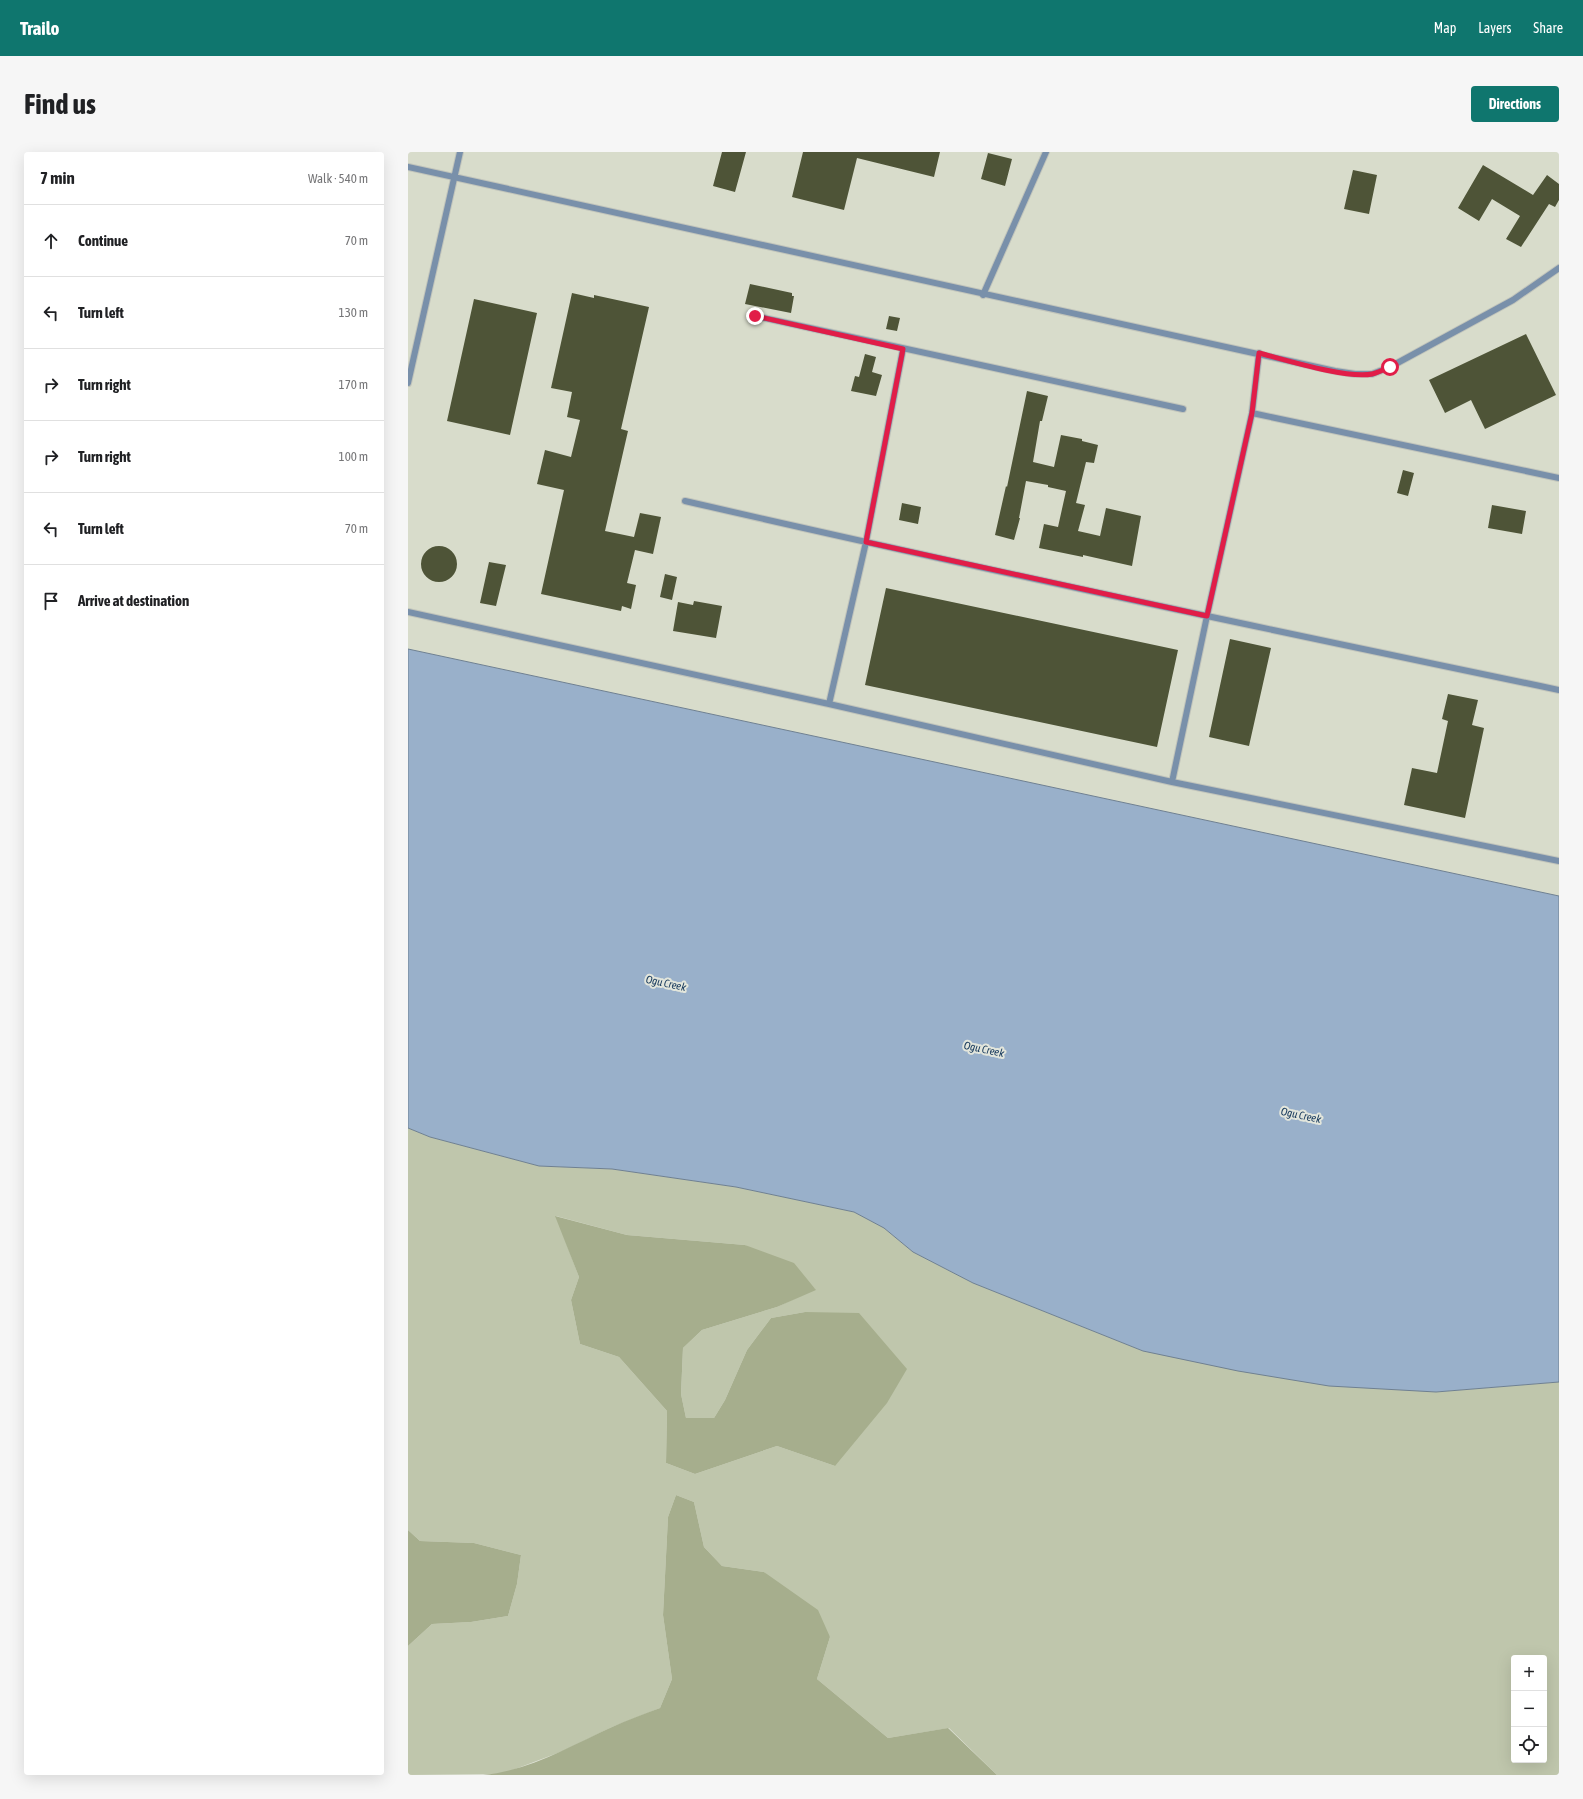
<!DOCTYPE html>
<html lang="en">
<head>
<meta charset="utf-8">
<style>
	body { margin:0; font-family:"Asap Condensed",sans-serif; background:#f6f6f6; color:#202124 }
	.controls { position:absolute; right:12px; bottom:12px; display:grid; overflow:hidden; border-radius:4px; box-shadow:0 4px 16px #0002 }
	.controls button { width:36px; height:36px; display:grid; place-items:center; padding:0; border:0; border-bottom:1px solid #e0e0e0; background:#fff; color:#202124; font:20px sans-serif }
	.stop { position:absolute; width:12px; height:12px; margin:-9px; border:3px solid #e11d48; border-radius:50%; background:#fff }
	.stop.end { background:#e11d48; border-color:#fff; box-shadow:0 1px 4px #0008 }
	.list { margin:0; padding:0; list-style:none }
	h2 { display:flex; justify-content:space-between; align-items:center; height:52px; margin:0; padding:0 16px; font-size:17px }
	h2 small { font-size:13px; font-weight:400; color:#757577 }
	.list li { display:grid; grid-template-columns:26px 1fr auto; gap:12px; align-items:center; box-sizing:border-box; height:72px; padding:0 16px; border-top:1px solid #e0e0e0 }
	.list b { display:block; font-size:15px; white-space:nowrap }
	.list em { font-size:13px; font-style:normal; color:#757577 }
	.icon { flex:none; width:22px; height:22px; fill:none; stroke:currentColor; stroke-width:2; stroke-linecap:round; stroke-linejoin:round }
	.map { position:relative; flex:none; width:1151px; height:1623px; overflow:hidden; border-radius:4px }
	header { display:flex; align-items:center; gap:24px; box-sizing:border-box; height:56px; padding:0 20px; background:#0f766e; color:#fff }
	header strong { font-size:19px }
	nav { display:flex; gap:22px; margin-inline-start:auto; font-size:14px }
	.intro { display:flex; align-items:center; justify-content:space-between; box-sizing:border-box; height:96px; padding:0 24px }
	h1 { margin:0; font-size:28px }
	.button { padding:10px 18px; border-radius:4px; background:#0f766e; color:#fff; font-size:14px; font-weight:700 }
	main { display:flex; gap:24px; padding:0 24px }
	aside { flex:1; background:#fff; border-radius:4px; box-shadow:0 4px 16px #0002 }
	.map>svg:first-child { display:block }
</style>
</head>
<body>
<header>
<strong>Trailo</strong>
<nav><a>Map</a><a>Layers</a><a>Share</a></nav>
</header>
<div class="intro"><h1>Find us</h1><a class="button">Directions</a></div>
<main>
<aside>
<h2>7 min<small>Walk · 540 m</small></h2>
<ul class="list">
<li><svg class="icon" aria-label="ahead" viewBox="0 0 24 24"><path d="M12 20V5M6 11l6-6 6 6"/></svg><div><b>Continue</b></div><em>70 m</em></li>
<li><svg class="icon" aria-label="left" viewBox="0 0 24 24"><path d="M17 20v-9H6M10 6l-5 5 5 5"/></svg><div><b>Turn left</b></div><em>130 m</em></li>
<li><svg class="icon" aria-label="right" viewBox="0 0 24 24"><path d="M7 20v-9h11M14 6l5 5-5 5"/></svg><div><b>Turn right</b></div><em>170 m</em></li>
<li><svg class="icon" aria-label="right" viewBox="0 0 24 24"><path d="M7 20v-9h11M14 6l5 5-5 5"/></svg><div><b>Turn right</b></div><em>100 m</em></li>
<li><svg class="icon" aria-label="left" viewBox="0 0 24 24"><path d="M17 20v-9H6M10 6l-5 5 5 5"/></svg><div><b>Turn left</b></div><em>70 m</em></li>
<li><svg class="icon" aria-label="arrive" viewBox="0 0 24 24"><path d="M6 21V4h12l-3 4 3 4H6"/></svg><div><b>Arrive at destination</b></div></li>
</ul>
</aside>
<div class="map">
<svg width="1151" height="1623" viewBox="0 0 1151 1623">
	<rect width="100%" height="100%" fill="#e3e6dc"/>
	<path fill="#d8dccb" d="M0,0H1151V744L0,497Z"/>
	<path fill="#bfc6ac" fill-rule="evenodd" d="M0,976L22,985L131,1014L204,1017L328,1035L446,1060L476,1076L505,1100L565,1131L735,1199L1028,1240L1151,1230V1623H589L541,1576L480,1586L409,1527L422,1485L356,1420L314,1414L296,1395L286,1350L268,1343L260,1365L255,1463L264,1527L252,1556L204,1575L155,1599L94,1622L0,1623V1494L24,1472L63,1470L100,1464L109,1432L113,1403L66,1391L12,1389L0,1378ZM148,1064L219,1083L337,1093L407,1137L369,1155L294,1178L275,1196L273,1242L278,1266H306L317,1248L339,1198L363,1166L397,1160L427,1314L369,1294L287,1322L258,1311L259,1259L211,1205L172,1192L163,1148L171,1125ZM1106,1506H1136V1608H1106Z"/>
	<path fill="#a6ae8d" d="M147,1064L219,1083L337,1093L386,1111L408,1138L369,1155L294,1178L275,1196L273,1242L278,1266H306L317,1248L339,1198L363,1166L397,1160L451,1161L499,1217L479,1251L427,1314L369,1294L287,1322L258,1311L259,1259L211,1205L172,1192L163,1148L171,1125Z
		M268,1343L286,1350L296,1395L314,1414L356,1420L410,1458L422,1485L409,1527L480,1586L540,1576L589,1623H75C121,1619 162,1594 204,1575C219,1568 236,1562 252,1556L264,1527L255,1463L260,1365Z
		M0,1378L12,1389L66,1391L113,1403L109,1432L100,1464L63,1470L24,1472L0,1494Z"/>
	<path fill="#99b0ca" stroke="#6f8091" d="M0,497L1151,744V1230L1028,1240L921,1234L830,1219L735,1199L565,1131L505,1100L476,1076L446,1060L328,1035L204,1017L131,1014L22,985L0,976Z"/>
	<path fill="#4e5437" d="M314,0H338L327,40L305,34Z
		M395,0H532L526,25L449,6L436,58L384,45Z
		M580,1L604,7L597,34L573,27Z
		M1075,13L1125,43L1139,23L1151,32V48L1147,55L1141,52L1113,95L1098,87L1112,64L1084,47L1071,69L1050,56Z
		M945,18L969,23L961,62L936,57Z
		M342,132L384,141V144H386L383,161L337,152Z
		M164,141L186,146V143L241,155L213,277L220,279L197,379L226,385L232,361L253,365L245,402L227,398L219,431L228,433L223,457L214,454L213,459L133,442L156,338L129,332L137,298L163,305L172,268L159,265L164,240L143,236Z
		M66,147L129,161L102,283L39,269Z
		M481,164L492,166L489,179L478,177Z
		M1118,182L1148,243L1077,277L1063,248L1037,261L1021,228Z
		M457,202L468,205L464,220L474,223L468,244L443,239L447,224L451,225Z
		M619,239L640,244L634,269H632L625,310L646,315L653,283L674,287V289L690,293L686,311L678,310L668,351L677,353L670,379L692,384L698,356L733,364L724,414L675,403V405L631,396L636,372L650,375L658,339L640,335V333L618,329L611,366H612L606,388L587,383L598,334L599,335Z
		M995,318L1006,321L1000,344L989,341Z
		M494,351L513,355L510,372L491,368Z
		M1084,353L1118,359L1114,382L1080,376Z
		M13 412a18 18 0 1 1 36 0a18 18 0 1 1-36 0Z
		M81,410L98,413L88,454L72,451Z
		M257,422L269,425L264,448L252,445Z
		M478,436L770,498L749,595L457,533Z
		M286,449L314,454L308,486L265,479L270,450L285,453Z
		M822,487L863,496L841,594L801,585Z
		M1040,542L1070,548L1064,573L1076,576L1057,666L996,653L1004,616L1029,621L1040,569L1034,567Z"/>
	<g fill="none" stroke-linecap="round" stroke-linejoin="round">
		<g stroke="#c1c4bb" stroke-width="8">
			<path id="service" d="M0,15L927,219L947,222H964L982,215L1105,148L1151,116
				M575,143L638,0
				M347,164L775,257
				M0,231L52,0
				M844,261L1151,326
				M277,349C568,416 859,477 1151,538
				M0,460L421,552L764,630L1151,709
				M421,552L458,390L495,197
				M764,630L799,464L844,261L851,201"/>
		</g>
		<use href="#service" stroke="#7990aa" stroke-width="6"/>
	</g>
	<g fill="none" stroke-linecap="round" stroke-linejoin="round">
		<path stroke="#e11d48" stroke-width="5" d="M347,164L495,197L458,390L799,464L844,261L851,201C878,208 939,227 964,222C970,221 976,217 982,215"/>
	</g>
	<g text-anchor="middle" stroke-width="4" stroke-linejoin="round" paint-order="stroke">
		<g font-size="11" font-style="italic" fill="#13365a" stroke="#e3e6dc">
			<text transform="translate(258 831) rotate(12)" y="4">Ogu Creek</text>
			<text transform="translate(576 897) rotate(12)" y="4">Ogu Creek</text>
			<text transform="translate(893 963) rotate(12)" y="4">Ogu Creek</text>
		</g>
	</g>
</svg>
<div class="controls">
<button>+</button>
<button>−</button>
<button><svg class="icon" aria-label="locate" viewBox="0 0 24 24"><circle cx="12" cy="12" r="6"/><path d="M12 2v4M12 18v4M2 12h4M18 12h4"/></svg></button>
</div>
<div class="stop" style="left:982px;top:215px"></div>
<div class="stop end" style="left:347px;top:164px"></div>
</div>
</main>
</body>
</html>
